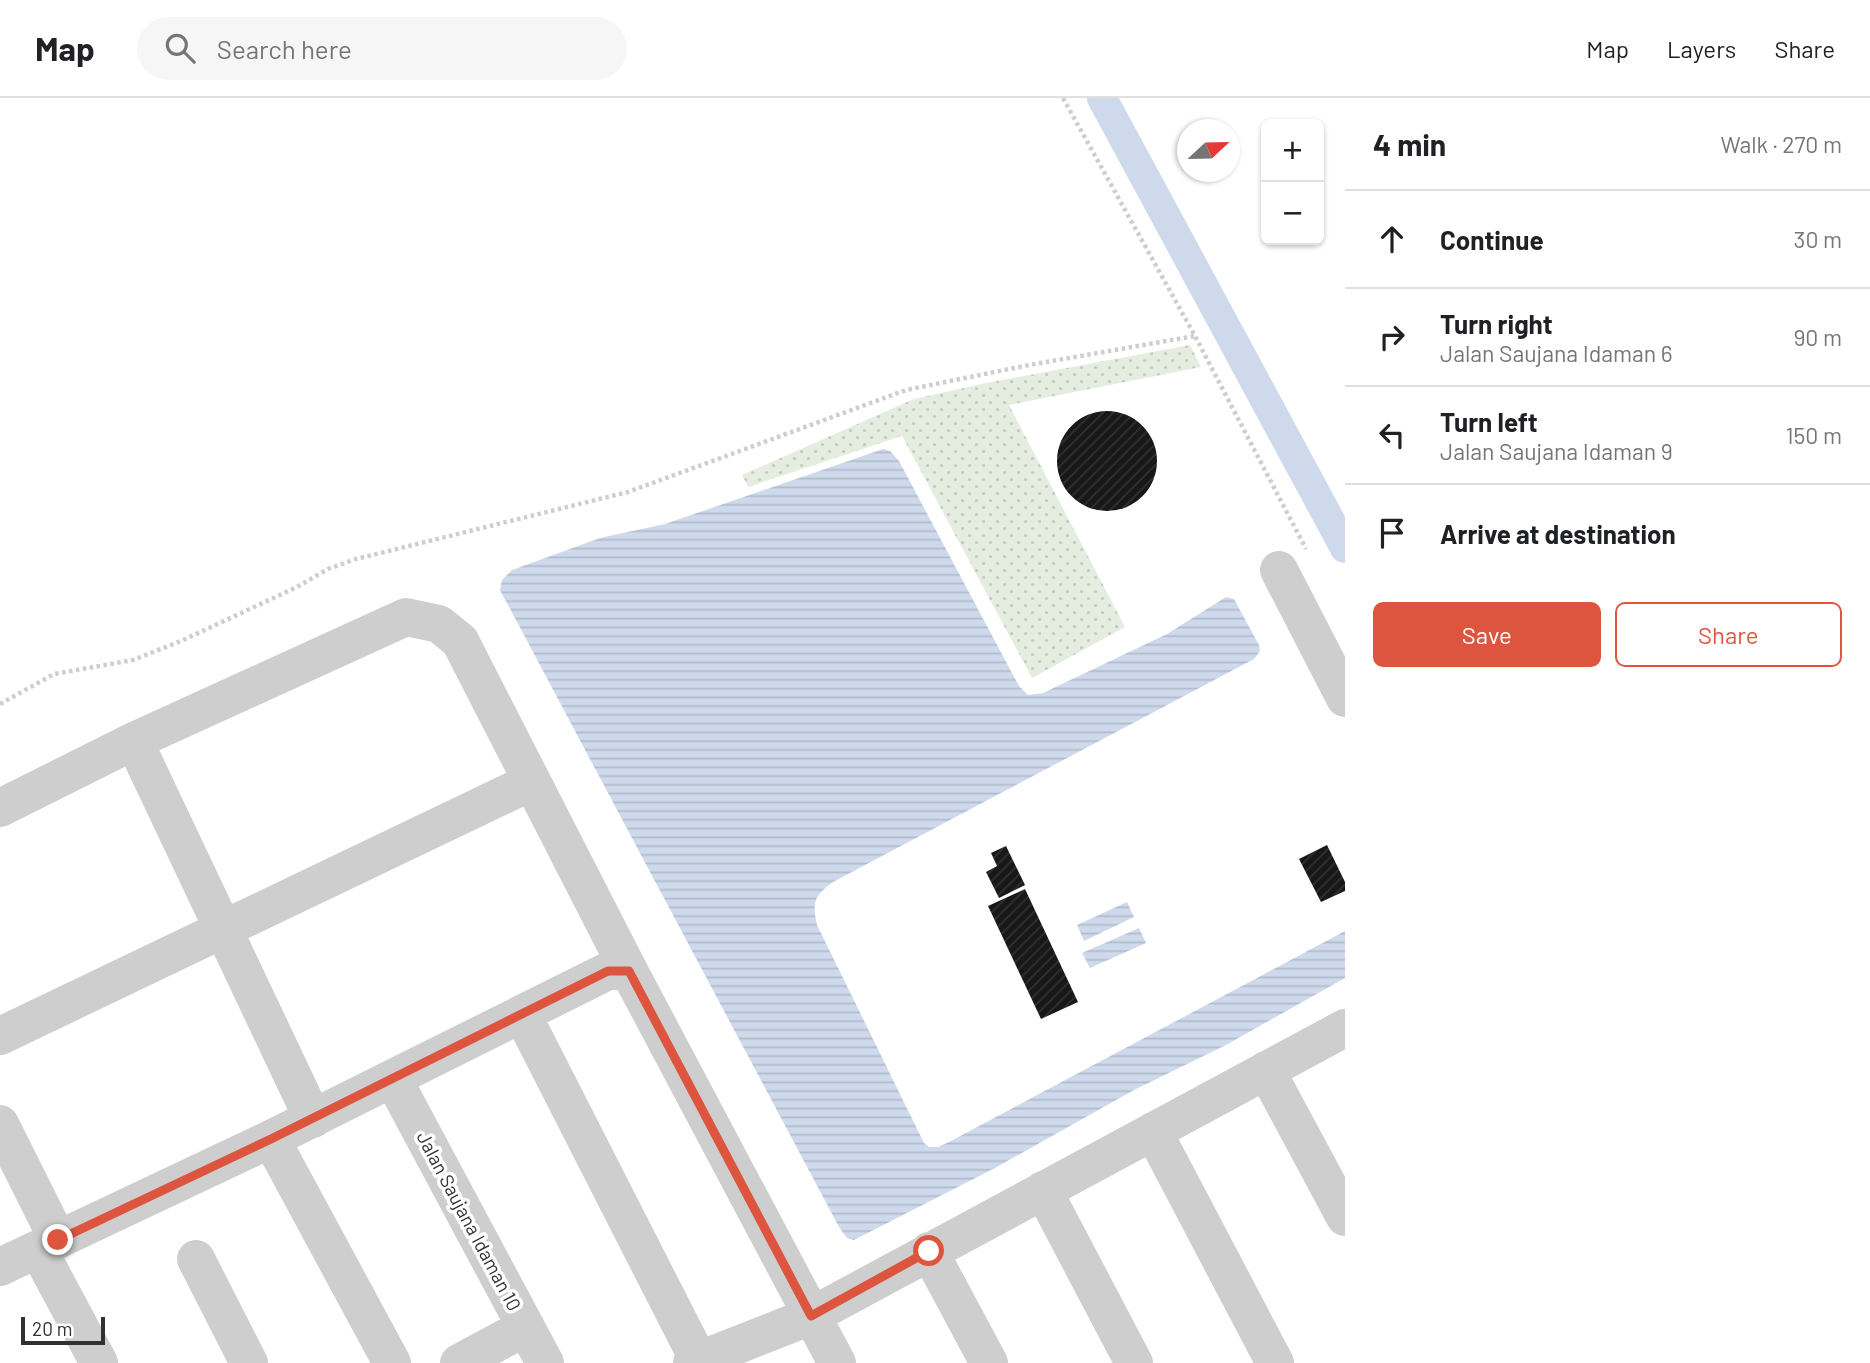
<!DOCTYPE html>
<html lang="en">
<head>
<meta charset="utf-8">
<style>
	body { margin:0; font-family:Barlow,sans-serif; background:#f6f6f6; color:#202124 }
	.controls { position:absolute; right:21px; top:21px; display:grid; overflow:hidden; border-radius:10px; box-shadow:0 2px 5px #0004 }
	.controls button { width:63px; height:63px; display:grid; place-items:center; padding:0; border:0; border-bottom:2px solid #e0e0e0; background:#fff; color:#202124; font:35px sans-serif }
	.compass { position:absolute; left:1177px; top:21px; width:63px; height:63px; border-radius:50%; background:#fff; box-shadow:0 2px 5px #0004; rotate:68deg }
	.scale { position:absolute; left:21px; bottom:18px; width:84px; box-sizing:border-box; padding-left:7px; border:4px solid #313131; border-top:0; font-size:19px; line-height:24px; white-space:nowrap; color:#313131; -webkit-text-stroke:5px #fff; paint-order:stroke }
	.stop { position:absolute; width:21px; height:21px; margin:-16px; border:5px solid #dd553e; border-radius:50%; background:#fff }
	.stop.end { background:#dd553e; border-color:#fff; box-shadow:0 2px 7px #0008 }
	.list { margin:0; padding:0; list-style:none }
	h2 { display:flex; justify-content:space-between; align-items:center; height:91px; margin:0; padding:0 28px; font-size:30px }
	h2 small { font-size:23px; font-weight:400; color:#757577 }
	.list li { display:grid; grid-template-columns:46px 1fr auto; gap:21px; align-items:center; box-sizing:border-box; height:98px; padding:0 28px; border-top:2px solid #e0e0e0 }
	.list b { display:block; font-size:26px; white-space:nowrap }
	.list p { margin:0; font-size:23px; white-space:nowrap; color:#757577 }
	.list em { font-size:23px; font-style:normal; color:#757577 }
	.actions { display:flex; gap:14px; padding:21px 28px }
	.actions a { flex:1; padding:16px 0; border:2px solid #dd553e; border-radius:10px; text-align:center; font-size:24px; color:#dd553e }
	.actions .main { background:#dd553e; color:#fff }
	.icon { flex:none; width:38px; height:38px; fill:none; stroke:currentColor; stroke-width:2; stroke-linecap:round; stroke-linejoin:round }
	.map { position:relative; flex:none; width:1345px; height:1265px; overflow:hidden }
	header { display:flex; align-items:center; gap:42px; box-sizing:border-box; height:98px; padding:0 35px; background:#fff; border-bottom:2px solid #e0e0e0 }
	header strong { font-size:33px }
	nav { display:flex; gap:38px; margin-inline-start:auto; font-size:24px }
	.search { width:490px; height:63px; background:#f6f6f6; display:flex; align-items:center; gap:18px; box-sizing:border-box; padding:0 24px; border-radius:38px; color:#757577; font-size:26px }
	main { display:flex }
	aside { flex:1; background:#fff }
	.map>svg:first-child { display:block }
</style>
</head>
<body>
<header>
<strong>Map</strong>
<div class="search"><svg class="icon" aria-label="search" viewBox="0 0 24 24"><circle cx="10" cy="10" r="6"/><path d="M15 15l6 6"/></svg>Search here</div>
<nav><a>Map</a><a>Layers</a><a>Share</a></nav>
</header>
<main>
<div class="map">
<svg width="1345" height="1265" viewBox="0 0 1345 1265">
	<defs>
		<pattern id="grass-dots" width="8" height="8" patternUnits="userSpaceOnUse" patternTransform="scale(1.75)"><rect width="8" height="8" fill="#e4ede0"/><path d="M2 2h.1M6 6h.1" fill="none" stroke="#c4ccc1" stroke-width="1.8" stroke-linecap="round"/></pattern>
		<pattern id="water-rules" width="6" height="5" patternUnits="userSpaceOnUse" patternTransform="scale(1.75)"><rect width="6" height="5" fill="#ced9eb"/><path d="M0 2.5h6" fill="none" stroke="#b1bbca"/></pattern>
		<pattern id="building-hatch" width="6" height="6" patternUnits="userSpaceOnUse" patternTransform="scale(1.75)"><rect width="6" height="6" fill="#181818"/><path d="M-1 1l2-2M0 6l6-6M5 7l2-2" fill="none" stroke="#313131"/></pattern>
	</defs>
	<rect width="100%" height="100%" fill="#fff"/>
	<path fill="url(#grass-dots)" d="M1190,247L1201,269L1009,307L1125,529L1032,580L902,338L748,389L742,377L914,301L986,285Z"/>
	<path fill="url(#water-rules)" d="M883,351L890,353L899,363L1019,588L1028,597L1043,595L1167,536L1226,499L1234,501L1259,547L1260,553L1254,561L833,784C814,798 812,804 817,827L924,1045L929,1049H938L949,1044L1345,833V880L1226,947L1134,992L995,1070L854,1142L847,1140L839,1129L500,492L502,482L512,472L600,440L665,426Z
		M1127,804L1134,819L1084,843L1077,827Z
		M1139,830L1146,845L1090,870L1082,855Z"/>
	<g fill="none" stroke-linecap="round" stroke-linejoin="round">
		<path stroke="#ced9eb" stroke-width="30" d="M1102,0L1345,450"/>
	</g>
	<path fill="url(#building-hatch)" d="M1057 363a50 50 0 1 1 100 0a50 50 0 1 1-100 0Z
		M1327,747L1345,784V793L1321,804L1299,761Z
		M1006,748L1025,787L999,800L986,774L997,768L991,755Z
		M1025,791L1078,904L1041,921L988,808Z"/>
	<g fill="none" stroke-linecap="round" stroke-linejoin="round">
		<path stroke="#cecece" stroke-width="4.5" stroke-dasharray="3.5 3.5" stroke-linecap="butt" d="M1063,0L1195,238L1306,451
			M0,606L54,576L133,562L181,543L295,490L328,471L356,461L628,394L906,292L1029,267L1195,238"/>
		<path stroke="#cecece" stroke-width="38" d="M1279,472L1345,600
			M134,643L313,1021
			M0,710L134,643L406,519L439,526L460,543L629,873L837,1265
			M522,916L700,1265
			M0,938L531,684
			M1266,972L1345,1119
			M393,981L545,1265
			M0,1026L58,1142
			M1153,1033L1275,1265
			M271,1041L392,1265
			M1043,1092L1134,1265
			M38,1151L99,1265
			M929,1153L989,1265
			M196,1161L249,1265
			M0,1169L271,1041L608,873H629
			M459,1265L526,1229
			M692,1265L811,1218L1345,930"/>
	</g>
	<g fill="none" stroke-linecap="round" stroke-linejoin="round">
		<path stroke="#dd553e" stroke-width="9" d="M58,1142L271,1041L608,873H629L811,1218L929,1153"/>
	</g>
	<g text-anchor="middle" stroke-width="7" stroke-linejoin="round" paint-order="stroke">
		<g font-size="19" fill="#313131" stroke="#fff">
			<text transform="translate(469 1123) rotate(62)" y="7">Jalan Saujana Idaman 10</text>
		</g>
	</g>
</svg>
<div class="controls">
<button>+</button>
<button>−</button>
</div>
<svg class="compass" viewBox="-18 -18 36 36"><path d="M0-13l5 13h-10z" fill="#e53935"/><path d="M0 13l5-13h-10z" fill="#757577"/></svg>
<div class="scale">20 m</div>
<div class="stop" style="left:929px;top:1153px"></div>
<div class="stop end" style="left:58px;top:1142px"></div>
</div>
<aside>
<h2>4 min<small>Walk · 270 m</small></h2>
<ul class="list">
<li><svg class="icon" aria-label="ahead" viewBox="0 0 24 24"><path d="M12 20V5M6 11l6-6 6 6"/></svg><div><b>Continue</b></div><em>30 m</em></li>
<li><svg class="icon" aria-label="right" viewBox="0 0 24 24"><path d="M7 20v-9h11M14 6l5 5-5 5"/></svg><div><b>Turn right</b><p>Jalan Saujana Idaman 6</p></div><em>90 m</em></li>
<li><svg class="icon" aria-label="left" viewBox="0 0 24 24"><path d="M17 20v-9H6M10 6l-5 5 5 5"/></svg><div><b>Turn left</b><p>Jalan Saujana Idaman 9</p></div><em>150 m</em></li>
<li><svg class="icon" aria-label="arrive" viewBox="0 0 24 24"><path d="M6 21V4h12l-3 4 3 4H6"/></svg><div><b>Arrive at destination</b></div></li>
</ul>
<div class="actions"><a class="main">Save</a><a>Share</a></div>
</aside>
</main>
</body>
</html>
